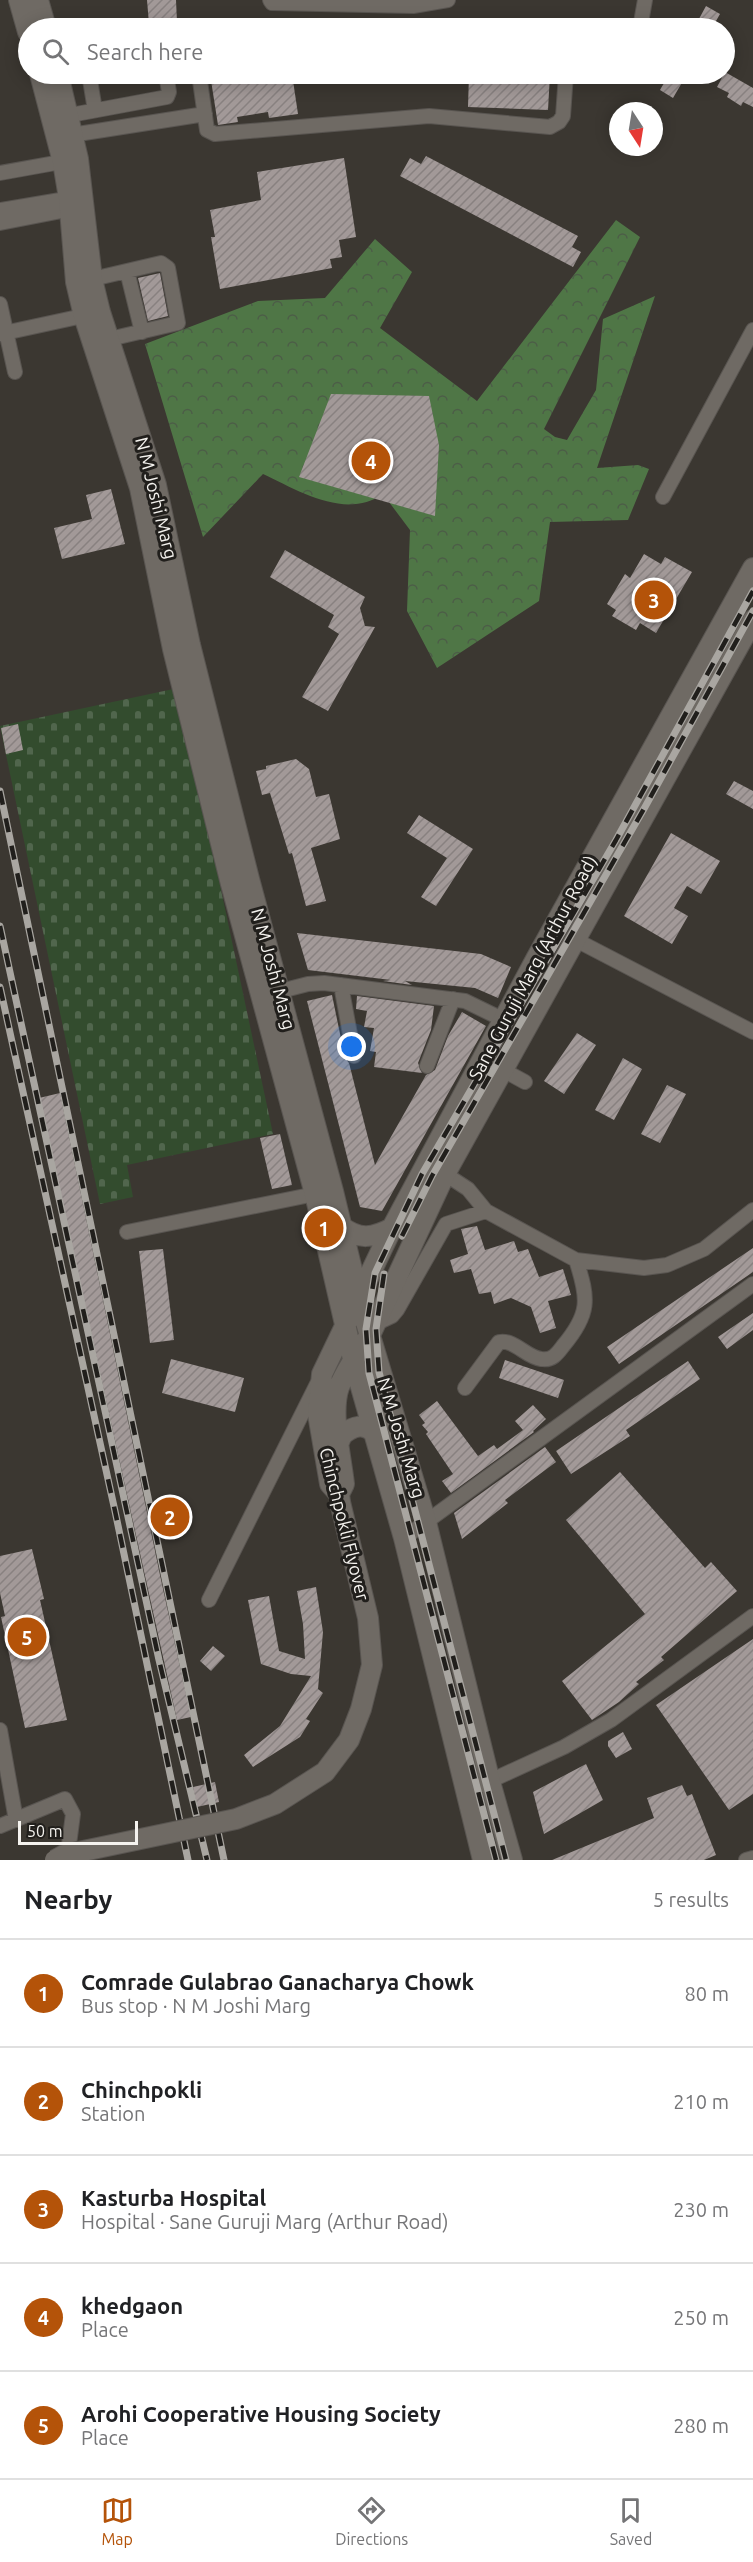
<!DOCTYPE html>
<html lang="en">
<head>
<meta charset="utf-8">
<style>
	body { margin:0; font-family:Ubuntu,sans-serif; background:#f2f2f2; color:#202124 }
	.compass { position:absolute; left:609px; top:102px; width:54px; height:54px; border-radius:50%; background:#fff; box-shadow:0 3px 15px #0003; rotate:168deg }
	.scale { position:absolute; left:18px; bottom:15px; width:120px; box-sizing:border-box; padding-left:6px; border:3px solid #f5f3ef; border-top:0; font-size:16px; line-height:21px; white-space:nowrap; color:#f5f3ef; -webkit-text-stroke:4px #211f1c; paint-order:stroke }
	.you { position:absolute; left:352px; top:1047px; width:21px; height:21px; margin:-15px; border:4px solid #fff; border-radius:50%; background:#1a73e8; box-shadow:0 0 0 9px #1a73e833 }
	.badge { display:grid; place-items:center; width:39px; height:39px; border-radius:50%; background:#b45309; color:#fff; font-size:20px; font-weight:700 }
	.pin { position:absolute; translate:-50% -50%; border:3px solid #fff; box-shadow:0 2px 6px #0006 }
	.list { margin:0; padding:0; list-style:none }
	h2 { display:flex; justify-content:space-between; align-items:center; height:78px; margin:0; padding:0 24px; font-size:26px }
	h2 small { font-size:20px; font-weight:400; color:#757577 }
	.list li { display:grid; grid-template-columns:39px 1fr auto; gap:18px; align-items:center; box-sizing:border-box; height:108px; padding:0 24px; border-top:2px solid #e0e0e0 }
	.list b { display:block; font-size:22px; white-space:nowrap }
	.list p { margin:0; font-size:20px; white-space:nowrap; color:#757577 }
	.list em { font-size:20px; font-style:normal; color:#757577 }
	.icon { flex:none; width:33px; height:33px; fill:none; stroke:currentColor; stroke-width:2; stroke-linecap:round; stroke-linejoin:round }
	.map { position:relative; flex:none; width:753px; height:1860px; overflow:hidden }
	.search { position:absolute; background:#fff; box-shadow:0 3px 15px #0003; left:18px; right:18px; top:18px; height:66px; display:flex; align-items:center; gap:15px; box-sizing:border-box; padding:0 21px; border-radius:33px; color:#757577; font-size:22px }
	.sheet { height:618px; background:#fff }
	nav { display:flex; justify-content:space-around; align-items:center; box-sizing:border-box; height:84px; border-top:2px solid #e0e0e0; background:#fff; font-size:16px; color:#757577 }
	nav a { display:grid; justify-items:center; gap:3px }
	nav .on { color:#b45309 }
	.map>svg:first-child { display:block }
</style>
</head>
<body>
<div class="map">
<svg width="753" height="1860" viewBox="0 0 753 1860">
	<defs>
		<pattern id="forest-crowns" width="20" height="18" patternUnits="userSpaceOnUse" patternTransform="scale(1.5)"><rect width="20" height="18" fill="#4f7646"/><path d="M2 6a3 3 0 1 1 6 0M12 15a3 3 0 1 1 6 0" fill="none" stroke="#4c5d47"/></pattern>
		<pattern id="cemetery-stones" width="16" height="16" patternUnits="userSpaceOnUse" patternTransform="scale(1.5)"><rect width="16" height="16" fill="#334c2e"/><path d="M2 7V4a2 2 0 0 1 4 0v3zM10 15v-3a2 2 0 0 1 4 0v3z" fill="#51664d"/></pattern>
		<pattern id="building-hatch" width="6" height="6" patternUnits="userSpaceOnUse" patternTransform="scale(1.5)"><rect width="6" height="6" fill="#a29998"/><path d="M-1 1l2-2M0 6l6-6M5 7l2-2" fill="none" stroke="#888180"/></pattern>
	</defs>
	<rect width="100%" height="100%" fill="#3b3731"/>
	<path fill="url(#forest-crowns)" d="M616,220L640,237L544,429L555,437L567,440L596,390L603,319L655,296L597,468L638,465L649,469L628,520L550,522L539,601L437,668L407,611L410,530L383,494C346,520 299,491 263,474L203,537L145,344L258,301L325,298L375,239L412,272L380,328L477,401Z"/>
	<path fill="url(#cemetery-stones)" d="M178,688L273,1134L127,1165L133,1197L100,1204L0,726Z"/>
	<path fill="url(#building-hatch)" d="M147,0H176L177,22L149,24Z
		M706,6L720,14L712,28H694Z
		M725,72L753,88V107L743,102L741,106L727,97L729,93L717,87Z
		M210,74H292L298,114L269,118L268,112L237,117L238,122L218,125Z
		M469,74H550L548,110L468,107Z
		M669,74H687L673,98L660,90Z
		M426,156L578,236L572,247L581,252L573,267L400,176L410,158L421,164Z
		M344,158L356,237L339,240L342,257L330,259L332,268L220,289L211,237H215L210,210L261,200L257,172Z
		M160,273L168,316L148,321L138,278Z
		M331,394L429,396L439,445L435,516L299,477Z
		M111,489L125,544L62,559L54,528L92,519L86,495Z
		M285,550L365,597L360,608L365,626L375,627L328,711L302,697L339,634L328,627L334,615L270,577Z
		M644,554L661,564L665,557L692,572L656,633L640,623L636,630L612,616L616,610L607,604L625,574L630,578Z
		M18,724L23,750L6,754L1,728Z
		M296,759L309,769L316,797L329,794L340,839L311,848L326,901L306,906L292,853L289,854L270,793L262,795L256,771L266,769V766Z
		M734,781L753,791V809L726,794Z
		M419,815L473,849L436,906L421,897L447,858L407,833Z
		M671,833L720,861L701,894L687,886L674,908L688,916L672,944L624,916Z
		M297,933L481,954L511,967L498,998L475,988L405,981L412,985L383,981L391,980L308,970Z
		M332,995L345,1058L349,1063L375,1165L426,1075L435,1070L448,1036L462,1012L486,1026L382,1211L360,1207L307,1001Z
		M357,996L434,1006L431,1030L418,1063L422,1073L374,1067L376,1052L370,1051L374,1028L364,1027L367,1011L356,1009Z
		M577,1033L596,1045L564,1094L544,1081Z
		M623,1058L642,1069L614,1120L595,1110Z
		M667,1085L686,1094L660,1143L641,1134Z
		M60,1093L160,1575L191,1717L177,1720L39,1098Z
		M280,1134L292,1185L272,1189L260,1138Z
		M477,1226L485,1250L514,1241L518,1252L528,1249L539,1277L563,1269L571,1295L548,1301L556,1328L540,1333L531,1307L511,1298L494,1304L491,1292L479,1294L471,1269L454,1273L450,1260L468,1254L461,1229Z
		M753,1248V1272L619,1364L607,1347Z
		M163,1249L174,1340L150,1343L139,1251Z
		M753,1313V1330L727,1349L718,1337Z
		M171,1359L244,1378L235,1412L162,1393Z
		M505,1360L564,1380L558,1398L499,1378Z
		M688,1361L700,1379L626,1430L630,1436L571,1474L556,1451Z
		M437,1401L478,1456L494,1445L497,1449L523,1430L515,1421L533,1405L546,1419L533,1431L534,1432L451,1493L442,1481L453,1474L426,1434L428,1432L422,1425L425,1423L419,1415Z
		M545,1447L556,1462L505,1500L508,1503L462,1539L454,1513Z
		M620,1472L705,1568L711,1562L737,1591L661,1657L664,1660L636,1682L639,1684L619,1702L592,1720L562,1681L645,1614L566,1520Z
		M32,1549L44,1599L40,1600L67,1720L25,1728L1,1617L5,1616L0,1593V1556Z
		M316,1587L323,1632L318,1689L323,1693L306,1719L310,1721L300,1737L253,1767L244,1755L280,1726L311,1676L291,1674L261,1664L248,1600L269,1596L279,1651L305,1659L303,1624L297,1591Z
		M753,1639V1794L729,1810L656,1705Z
		M213,1646L225,1656L211,1671L200,1661Z
		M623,1732L632,1749L616,1758L608,1746V1741Z
		M586,1764L603,1800L544,1834L533,1792Z
		M215,1782L219,1802L197,1807L193,1787Z
		M682,1785L687,1796L692,1794L716,1855L704,1860H552L654,1818L647,1798Z"/>
	<g fill="none" stroke-linecap="round" stroke-linejoin="round">
		<g stroke="#595551" stroke-width="16">
			<path id="minor" d="M270,0L272,3L413,6L448,0
				M640,28L645,0
				M89,74L95,110
				M199,74L207,130L215,134L429,116L550,127L559,122L563,116L566,74
				M59,78L84,74
				M60,117L167,97L169,92L166,74
				M65,136L205,114
				M0,173L72,160
				M0,210L78,197
				M0,223L77,208
				M127,271L142,332
				M84,281L161,263L168,268L178,323L101,341
				M0,304L15,372
				M0,334L92,314
				M663,497L753,330
				M576,940L753,1032
				M341,985L354,1056
				M273,993L308,984L324,983L465,1001L504,1020
				M483,1059L525,1082
				M427,1066L453,999
				M445,1174L468,1189L486,1211L576,1260L644,1268L667,1265L704,1249L753,1210
				M127,1232L315,1194
				M375,1324L392,1316L397,1310L446,1224L486,1211
				M465,1388L499,1342C514,1339 526,1357 541,1359C552,1361 557,1354 563,1346C590,1314 589,1299 576,1260
				M404,1538L753,1284
				M209,1600L317,1384
				M0,1730L16,1820
				M466,1792L564,1747L611,1720L753,1616
				M0,1826L65,1799L73,1814L67,1860
				M746,1860L753,1858"/>
		</g>
		<g stroke="#595551" stroke-width="22">
			<path id="secondary" d="M19,0L28,32
				M38,0L46,28
				M40,74L63,162L69,198L76,282L84,316L140,488L173,649L231,884L315,1194L353,1359L404,1538L483,1860
				M58,74L78,159L92,279L100,312L156,485L190,645L249,879L333,1191L359,1299L426,1522L490,1782L512,1860
				M336,1228L342,1227C359,1240 373,1238 392,1228
				M339,1442L342,1435C353,1426 365,1422 375,1434
				M339,1494L344,1484C341,1456 330,1413 339,1387C347,1368 359,1351 370,1335L445,1174L753,620
				M340,1502L339,1494L330,1484L318,1414L322,1374L392,1228L536,959L753,568"/>
		</g>
		<use href="#minor" stroke="#6f6a64" stroke-width="14"/>
		<use href="#secondary" stroke="#6f6a64" stroke-width="20"/>
		<g stroke="#a9a6a1" stroke-width="7">
			<path id="rail" d="M0,791L224,1860
				M0,926L159,1660L207,1860
				M0,987L115,1511L188,1860
				M402,1236L432,1176L645,807L753,611
				M384,1274L376,1329L379,1372L506,1860
				M496,1860L369,1373L366,1329L375,1273L422,1174L616,840L753,591"/>
		</g>
		<use href="#rail" stroke="#211f1c" stroke-width="4.5" stroke-dasharray="14" stroke-linecap="butt"/>
		<g stroke="#595551" stroke-width="22" stroke-linecap="butt">
			<path id="secondary-bridge" d="M55,1860L64,1855L236,1819L275,1804L325,1772L349,1740L361,1709L372,1665L368,1618L340,1502"/>
		</g>
		<use href="#secondary-bridge" stroke="#6f6a64" stroke-width="20"/>
	</g>
	<g text-anchor="middle" stroke-width="6" stroke-linejoin="round" paint-order="stroke">
		<g font-size="18" fill="#f5f3ef" stroke="#211f1c">
			<text transform="translate(156 498) rotate(76)" y="6">N M Joshi Marg</text>
			<text transform="translate(533 968) rotate(-62)" y="6">Sane Guruji Marg (Arthur Road)</text>
			<text transform="translate(273 969) rotate(75)" y="6">N M Joshi Marg</text>
			<text transform="translate(401 1438) rotate(73)" y="6">N M Joshi Marg</text>
			<text transform="translate(344 1524) rotate(76)" y="6">Chinchpokli Flyover</text>
		</g>
	</g>
</svg>
<svg class="compass" viewBox="-18 -18 36 36"><path d="M0-13l5 13h-10z" fill="#e53935"/><path d="M0 13l5-13h-10z" fill="#757577"/></svg>
<div class="scale">50 m</div>
<div class="you"></div>
<div class="pin badge" style="left:324px;top:1228px">1</div>
<div class="pin badge" style="left:170px;top:1517px">2</div>
<div class="pin badge" style="left:654px;top:600px">3</div>
<div class="pin badge" style="left:371px;top:461px">4</div>
<div class="pin badge" style="left:27px;top:1637px">5</div>
<div class="search"><svg class="icon" aria-label="search" viewBox="0 0 24 24"><circle cx="10" cy="10" r="6"/><path d="M15 15l6 6"/></svg>Search here</div>
</div>
<section class="sheet">
<h2>Nearby<small>5 results</small></h2>
<ul class="list">
<li><span class="badge">1</span><div><b>Comrade Gulabrao Ganacharya Chowk</b><p>Bus stop · N M Joshi Marg</p></div><em>80 m</em></li>
<li><span class="badge">2</span><div><b>Chinchpokli</b><p>Station</p></div><em>210 m</em></li>
<li><span class="badge">3</span><div><b>Kasturba Hospital</b><p>Hospital · Sane Guruji Marg (Arthur Road)</p></div><em>230 m</em></li>
<li><span class="badge">4</span><div><b>khedgaon</b><p>Place</p></div><em>250 m</em></li>
<li><span class="badge">5</span><div><b>Arohi Cooperative Housing Society</b><p>Place</p></div><em>280 m</em></li>
</ul>
</section>
<nav>
<a class="on"><svg class="icon" aria-label="map" viewBox="0 0 24 24"><path d="M3 6l6-2 6 2 6-2v14l-6 2-6-2-6 2zM9 4v14M15 6v14"/></svg>Map</a>
<a><svg class="icon" aria-label="directions" viewBox="0 0 24 24"><path d="M12 3l9 9-9 9-9-9zM9 14v-3h6M13 9l2 2-2 2"/></svg>Directions</a>
<a><svg class="icon" aria-label="saved" viewBox="0 0 24 24"><path d="M7 4h10v16l-5-4-5 4z"/></svg>Saved</a>
</nav>
</body>
</html>
